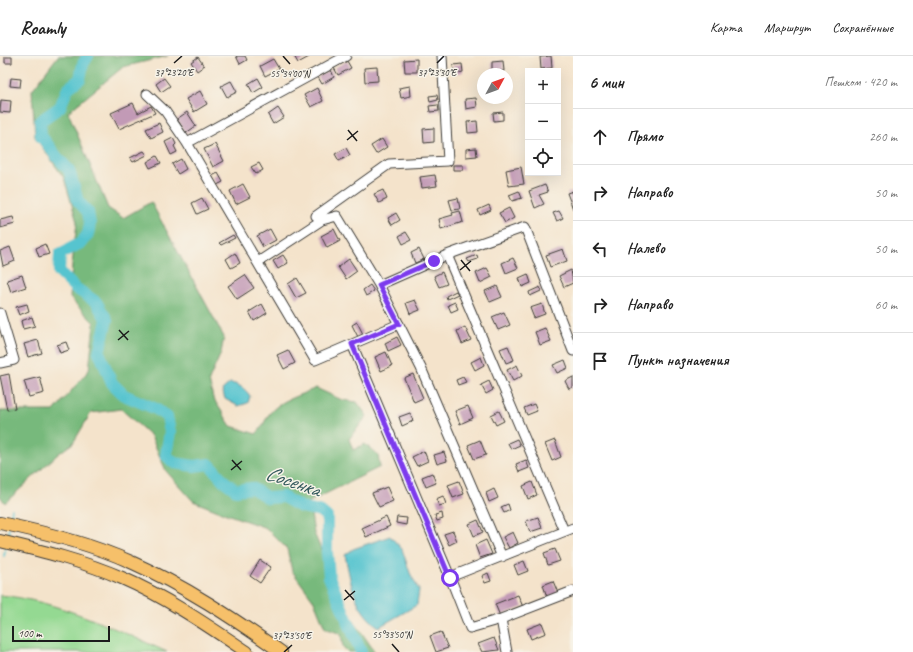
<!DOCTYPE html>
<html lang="ru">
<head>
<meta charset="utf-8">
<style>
	body { margin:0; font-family:Caveat,sans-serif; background:#f2f2f2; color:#222 }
	.controls { position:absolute; right:12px; top:12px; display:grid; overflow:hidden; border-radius:0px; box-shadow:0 4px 16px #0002 }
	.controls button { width:36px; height:36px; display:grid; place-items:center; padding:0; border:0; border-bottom:1px solid #e0e0e0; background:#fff; color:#222; font:20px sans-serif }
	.compass { position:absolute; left:477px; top:12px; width:36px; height:36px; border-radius:50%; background:#fff; box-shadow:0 4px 16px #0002; rotate:49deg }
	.scale { position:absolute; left:12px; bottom:10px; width:98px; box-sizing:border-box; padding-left:4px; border:2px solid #1c1c1c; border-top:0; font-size:11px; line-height:14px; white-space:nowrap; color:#1c1c1c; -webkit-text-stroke:3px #f7f3e8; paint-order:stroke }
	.stop { position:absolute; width:12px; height:12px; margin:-9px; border:3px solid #7c3aed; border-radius:50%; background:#fff }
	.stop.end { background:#7c3aed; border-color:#fff; box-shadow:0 1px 4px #0008 }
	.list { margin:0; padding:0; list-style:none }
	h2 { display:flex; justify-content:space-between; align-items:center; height:52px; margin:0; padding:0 16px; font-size:17px }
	h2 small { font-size:13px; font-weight:400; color:#767676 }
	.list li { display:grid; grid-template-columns:26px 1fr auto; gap:12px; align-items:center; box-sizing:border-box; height:56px; padding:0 16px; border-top:1px solid #e0e0e0 }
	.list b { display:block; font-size:15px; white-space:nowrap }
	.list em { font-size:13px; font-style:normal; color:#767676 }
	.icon { flex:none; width:22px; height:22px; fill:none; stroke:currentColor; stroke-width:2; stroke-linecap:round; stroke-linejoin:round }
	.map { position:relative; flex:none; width:573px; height:596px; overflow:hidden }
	header { display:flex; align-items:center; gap:24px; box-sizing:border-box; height:56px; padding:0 20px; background:#fff; border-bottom:1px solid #e0e0e0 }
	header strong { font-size:19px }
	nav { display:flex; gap:22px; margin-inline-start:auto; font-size:14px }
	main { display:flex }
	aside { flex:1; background:#fff }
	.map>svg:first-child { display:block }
</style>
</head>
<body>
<header>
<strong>Roamly</strong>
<nav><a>Карта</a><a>Маршрут</a><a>Сохранённые</a></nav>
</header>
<main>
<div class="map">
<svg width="573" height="596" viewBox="0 0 573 596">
	<rect width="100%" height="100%" fill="#f7f3e8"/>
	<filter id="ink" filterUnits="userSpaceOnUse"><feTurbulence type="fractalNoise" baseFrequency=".025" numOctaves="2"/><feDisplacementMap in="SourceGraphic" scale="8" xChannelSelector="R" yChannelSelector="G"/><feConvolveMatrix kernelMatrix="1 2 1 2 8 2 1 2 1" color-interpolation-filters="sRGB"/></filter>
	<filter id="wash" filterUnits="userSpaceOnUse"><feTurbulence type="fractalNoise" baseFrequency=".012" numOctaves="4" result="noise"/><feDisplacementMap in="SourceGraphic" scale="16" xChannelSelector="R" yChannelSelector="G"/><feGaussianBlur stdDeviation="0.9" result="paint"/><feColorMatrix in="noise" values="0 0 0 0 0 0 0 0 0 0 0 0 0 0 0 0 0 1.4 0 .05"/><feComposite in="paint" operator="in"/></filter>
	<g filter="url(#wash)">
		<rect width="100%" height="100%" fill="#f4e3cb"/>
		<path fill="#94d992" stroke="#587a57" d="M0,539C58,545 114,572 167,596H0Z"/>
		<path fill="#77b97c" stroke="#4a6a4c" d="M58,0H168L123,11L68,56L108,152L123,162L151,146L224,281L221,297L209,324L213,342L231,370L256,378C264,370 264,365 270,357C280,344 301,339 316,332L342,344L357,346L367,360L349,383L353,394L365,388L378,399L380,411L309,446L314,477L347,555L375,596H348L343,591L341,578L325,572L314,545L292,515L287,493L266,472L218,455L193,445L166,415L151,380L121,353L91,357L73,387L58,398L5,447L0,440V355H54L89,314L94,267L70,242L72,209L77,166L64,122L35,81L32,34Z"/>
		<path fill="#57c4cf" stroke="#3a7076" d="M230,327C238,328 245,332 250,340L248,347L238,350L225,343L222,334Z
			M390,480L402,493L410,517L419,534L417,549L379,571C354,554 351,527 345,499L353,493Z"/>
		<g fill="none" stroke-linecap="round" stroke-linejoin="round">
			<path stroke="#57c4cf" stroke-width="2" d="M10,464L12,453
				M7,482L9,472
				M4,500L6,490"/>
			<path stroke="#57c4cf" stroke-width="12" d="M88,0L83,8L80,23L68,32L60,51L40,65L41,80L57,101L69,114L78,145L88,156L90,168L88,178L81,187L60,198L59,216L74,231L96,246L107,264L99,296L112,327L124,339L156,353L167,361L170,376L166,399L174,407L194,410L209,408L224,425L236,434L252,432L268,442L283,441L301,451L320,455L327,461V496L329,521L361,596"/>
		</g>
		<g id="blocks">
			<path fill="#c29ab6" d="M236,0H245L247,4L240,8Z
				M294,0H308L309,1L298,7Z
				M551,0L552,12L541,13L540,1Z
				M5,1H12V7H5Z
				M198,1L204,10L197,15L191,6Z
				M273,3L279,13L265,20L260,10Z
				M417,3V16H405L404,4Z
				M347,5L351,12L338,19L334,12Z
				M503,5L504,15L492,16V6Z
				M462,8L463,16L454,18L453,9Z
				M377,11L378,25L365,26L364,12Z
				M331,14L334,21L322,28L318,21Z
				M11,22L21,23L20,31L10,30Z
				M164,22L170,30L161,36L156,28Z
				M258,22L263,31L253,37L248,28Z
				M231,25L237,36L227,41L221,30Z
				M410,30L411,40L401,42L399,32Z
				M317,32L323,45L311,51L304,39Z
				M200,35L207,48L194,56L186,43Z
				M437,39L438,44L430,46L429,40Z
				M476,42L477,51L466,53L465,43Z
				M1,44L11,45L10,57L0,56Z
				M133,47L138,57L151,50L155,57L119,73L111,57Z
				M438,49L439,55L430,56L429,50Z
				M278,52L284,61L273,68L268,59Z
				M187,56L196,70L186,77L177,63Z
				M503,56V64L494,65L493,57Z
				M477,65L478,76L468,77L467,66Z
				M159,67L163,76L151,82L146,73Z
				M434,72V86L424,87L423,73Z
				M173,82L176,88L174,90L177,96L171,99L165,86Z
				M382,83L387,91L376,98L371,90Z
				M215,88L224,105L213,111L204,93Z
				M346,92L350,99L339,105L335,98Z
				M476,92L477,100L466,101V93Z
				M144,95L147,99L133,106L130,102Z
				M157,100L161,107L150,112L147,106Z
				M181,103L186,113L178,118L172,108Z
				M259,107L263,114L256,118L251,111Z
				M453,109H463V114H453Z
				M521,111L524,128L509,130L506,114Z
				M218,117L223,126L217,129L212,120Z
				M435,119L437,130L422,132L420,121Z
				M243,128L250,141L236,148L230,135Z
				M545,129L548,136L539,139L544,148L535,152L529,135Z
				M383,134L387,143L379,147L374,138Z
				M519,135L522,142L512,145L509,139Z
				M573,135V153L567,137Z
				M202,142L208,153L197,158L192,147Z
				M458,142L460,153L452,154L449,144Z
				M489,149L491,154L480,159L478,154Z
				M509,152L514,162L505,167L499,157Z
				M460,155L463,166L441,173L439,163L453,159L452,157Z
				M559,155L563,162L557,165L553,157Z
				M396,157L400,164L392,169L388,162Z
				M13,161L15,168L0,172V164Z
				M270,173L276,184L263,191L257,180Z
				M334,173L340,185L327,192L321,180Z
				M406,176L411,184L403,188L399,180Z
				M233,179L235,182L221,189L219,187Z
				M45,188L49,198L39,201L36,192Z
				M10,191L15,205L3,210L0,195Z
				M419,193L424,203L415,207L411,197Z
				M563,193L567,205L550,211L546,199Z
				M235,197L240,207L231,212L226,203Z
				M283,199L288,207L278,213L273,205Z
				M477,199L478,203L469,206L467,203Z
				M513,202L518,212L506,217L502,207Z
				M349,203L357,215L346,223L338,211Z
				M487,212L492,221L480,227L476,217Z
				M571,214L573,227L564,231L559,220Z
				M442,216L447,228L439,231L434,220Z
				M528,218L531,227L522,231L519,222Z
				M22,219L26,231L11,236L7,224Z
				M245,219L254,232L237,243L228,230Z
				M297,222L306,237L296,242L288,228Z
				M370,229L374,235L366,240L363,234Z
				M497,230L502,241L490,246L485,235Z
				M540,231L541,235L530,240L529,236Z
				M456,235L458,238L447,243L446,240Z
				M415,244L420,254L410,258L406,247Z
				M455,246L458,253L451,256L448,249Z
				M27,248L29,255L19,259L16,251Z
				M262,248L267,257L254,265L249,256Z
				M542,248L545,258L534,262L530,252Z
				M504,256L510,269L498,274L492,261Z
				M32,261L35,270L23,273L21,265Z
				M357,266L363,278L358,281L352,269Z
				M465,271L471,284L462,288L457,275Z
				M545,272L551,285L540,289L535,276Z
				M397,281L401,289L388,295L385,287Z
				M38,284L42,297L28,301L24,288Z
				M66,286L69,294L60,297L57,289Z
				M508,290L514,304L506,307L500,293Z
				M288,294L295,307L284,313L277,299Z
				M386,296L392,310L381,315L375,301Z
				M481,301L484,309L475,314L471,306Z
				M565,304L568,312L557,317L553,309Z
				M517,309L522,320L513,325L507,314Z
				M9,318L15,353L7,354L0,320Z
				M413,318L423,342L414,346L404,322Z
				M40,321L44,337L29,341L24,325Z
				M463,321L466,326L458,329L456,324Z
				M573,321V331L569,333L565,325Z
				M489,325L493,334L486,338L481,329Z
				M534,348L537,355L527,359L524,352Z
				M468,350L473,362L460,368L455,355Z
				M499,355L504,365L496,369L491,359Z
				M410,357L413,365L402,370L399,361Z
				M517,383L520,389L511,393L508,387Z
				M480,384L486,399L474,403L468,389Z
				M555,384L561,401L552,405L545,388Z
				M424,395L428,405L417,410L412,401Z
				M444,396L447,405L437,408L434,399Z
				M526,404L529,412L519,416L516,408Z
				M432,417L436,427L426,431L422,421Z
				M459,425L464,438L453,442L448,429Z
				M532,426L537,439L528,443L523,430Z
				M387,431L393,445L379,451L372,437Z
				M494,433L498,442L489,446L486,437Z
				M443,440L446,448L439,450L436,443Z
				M508,448L510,454L504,457L501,451Z
				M442,457L443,463L437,465L435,459Z
				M386,461L390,470L366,481L362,472Z
				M397,461L407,462L406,469L396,467Z
				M538,461L542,472L530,476L526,465Z
				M478,464L483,476L474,480L469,468Z
				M453,475L457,485L449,489L444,478Z
				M513,476L518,487L509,492L503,481Z
				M486,484L492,498L480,502L475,489Z
				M555,493L560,505L548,509L544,497Z
				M260,504L271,511L260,527L250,520Z
				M524,505L528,515L518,519L514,509Z
				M488,517L491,525L485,527L482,520Z
				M553,525L558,537L547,541L543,529Z
				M518,539L523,551L500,560L495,548Z
				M542,567L546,577L531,583L527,573Z
				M441,576L448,592L436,596L430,580Z
				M494,582L499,594L482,596L478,588Z"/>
		</g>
	</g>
	<g filter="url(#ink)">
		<use href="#blocks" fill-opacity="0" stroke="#3c3a36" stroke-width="1"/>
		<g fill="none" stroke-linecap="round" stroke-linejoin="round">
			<g stroke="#3c3a36" stroke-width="11">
				<path id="minor" d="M147,38L165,55L187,87L315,304L399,268
					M187,87L346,0
					M316,160L389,108L448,105L442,0
					M447,199L564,475
					M258,206L322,164L337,160L379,229L421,312L502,501
					M379,229L447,199L525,171L573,295
					M0,257L14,304L0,307
					M352,288L450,521L470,572L501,563L573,535
					M450,521L573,472
					M501,563L507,596"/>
			</g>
			<g stroke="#3c3a36" stroke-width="14">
				<path id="major" d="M0,467C44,476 89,487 131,506C185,530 233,562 281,596
					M0,485C42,495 83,505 122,522C166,541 207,569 247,596"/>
			</g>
			<use href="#minor" stroke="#fff" stroke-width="9"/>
			<use href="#major" stroke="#f6c06b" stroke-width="12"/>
		</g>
	</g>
	<g fill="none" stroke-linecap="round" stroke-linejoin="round" filter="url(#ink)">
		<path stroke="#7c3aed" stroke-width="5" d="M434,205L379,229L399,268L352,288L450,522"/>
	</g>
	<path fill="none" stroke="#1c1c1c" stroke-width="1.5" d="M283,0L290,8M174,7L182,0M437,7L444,0M348,74L357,85M347,84L358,75M461,204L470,215M460,214L471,205M119,274L128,284M118,284L129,275M232,404L241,414M231,414L242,405M345,534L354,544M344,544L355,535M392,588L399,596M284,596L292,589"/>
	<g text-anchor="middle" stroke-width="3" stroke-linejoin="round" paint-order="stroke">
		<g font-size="21" font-style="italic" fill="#31575b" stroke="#f7f3e8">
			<text transform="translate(293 425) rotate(19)" y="7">Сосенка</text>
		</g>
	</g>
	<g font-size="10" text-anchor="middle" fill="#1c1c1c" stroke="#f7f3e8" stroke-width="3" stroke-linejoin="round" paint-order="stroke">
		<text x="174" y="20">37°23'20"E</text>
		<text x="437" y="20">37°23'30"E</text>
		<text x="290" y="21">55°34'00"N</text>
		<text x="392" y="582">55°33'50"N</text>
		<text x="292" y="583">37°23'50"E</text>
	</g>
</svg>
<div class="controls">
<button>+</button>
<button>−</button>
<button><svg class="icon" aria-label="locate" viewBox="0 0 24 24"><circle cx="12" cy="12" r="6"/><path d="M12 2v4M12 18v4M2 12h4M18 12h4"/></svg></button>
</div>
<svg class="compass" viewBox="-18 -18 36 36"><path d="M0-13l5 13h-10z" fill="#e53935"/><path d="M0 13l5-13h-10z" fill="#767676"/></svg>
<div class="scale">100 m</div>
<div class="stop" style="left:450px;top:522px"></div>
<div class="stop end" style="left:434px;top:205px"></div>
</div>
<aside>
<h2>6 мин<small>Пешком · 420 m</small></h2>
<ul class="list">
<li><svg class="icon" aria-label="ahead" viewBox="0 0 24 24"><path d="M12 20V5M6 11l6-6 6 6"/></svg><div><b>Прямо</b></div><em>260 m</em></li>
<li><svg class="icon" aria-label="right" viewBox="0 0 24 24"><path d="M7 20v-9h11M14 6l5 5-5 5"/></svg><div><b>Направо</b></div><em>50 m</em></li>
<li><svg class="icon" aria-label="left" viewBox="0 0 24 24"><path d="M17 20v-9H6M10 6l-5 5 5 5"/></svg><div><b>Налево</b></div><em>50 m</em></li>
<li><svg class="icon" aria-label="right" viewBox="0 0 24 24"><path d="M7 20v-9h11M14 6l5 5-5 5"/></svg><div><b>Направо</b></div><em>60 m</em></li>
<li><svg class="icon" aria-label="arrive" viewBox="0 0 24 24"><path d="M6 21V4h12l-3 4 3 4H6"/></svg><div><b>Пункт назначения</b></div></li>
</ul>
</aside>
</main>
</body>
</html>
